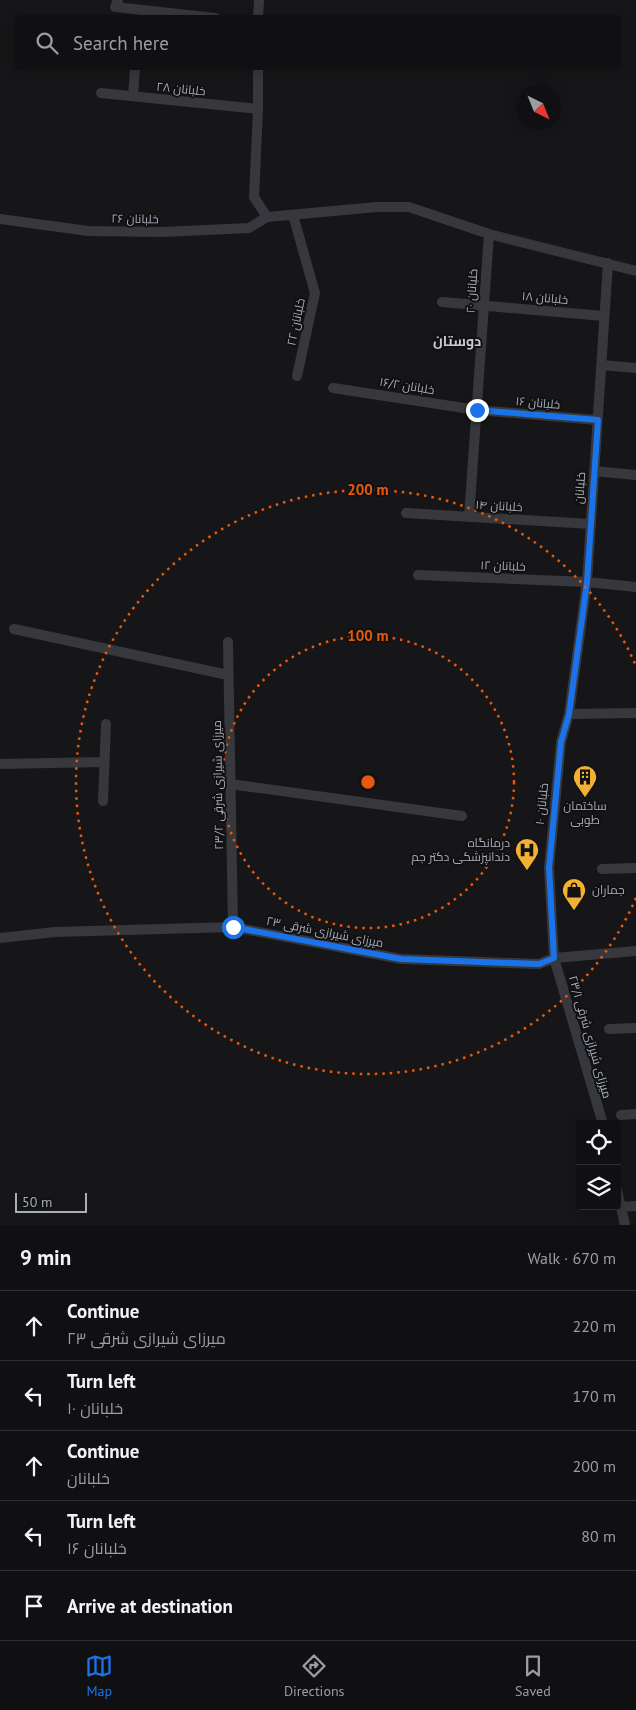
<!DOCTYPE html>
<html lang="en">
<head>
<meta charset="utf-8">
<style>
	body { margin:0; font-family:"PT Sans",Cairo,sans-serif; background:#1e1e20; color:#f1f3f6 }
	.controls { position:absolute; right:15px; bottom:15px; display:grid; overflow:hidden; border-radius:5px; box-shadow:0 2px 12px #0003 }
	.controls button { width:45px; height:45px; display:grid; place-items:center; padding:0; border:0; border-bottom:1px solid #303032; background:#101012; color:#f1f3f6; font:25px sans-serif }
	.compass { position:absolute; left:516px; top:85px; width:45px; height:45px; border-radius:50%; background:#101012; box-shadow:0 2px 12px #0003; rotate:137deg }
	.scale { position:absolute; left:15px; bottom:12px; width:72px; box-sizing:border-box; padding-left:5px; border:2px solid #a8adb8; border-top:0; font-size:14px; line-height:18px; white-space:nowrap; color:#a8adb8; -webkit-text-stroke:4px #111113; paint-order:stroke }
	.stop { position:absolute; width:15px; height:15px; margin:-11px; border:4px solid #1a73e8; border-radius:50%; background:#fff }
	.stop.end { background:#1a73e8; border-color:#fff; box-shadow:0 1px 5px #0008 }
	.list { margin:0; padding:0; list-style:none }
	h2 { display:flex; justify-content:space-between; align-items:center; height:65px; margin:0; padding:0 20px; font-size:21px }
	h2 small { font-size:16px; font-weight:400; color:#9c9d9f }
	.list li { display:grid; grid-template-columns:32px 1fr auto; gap:15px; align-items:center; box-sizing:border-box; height:70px; padding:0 20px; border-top:1px solid #303032 }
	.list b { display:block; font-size:19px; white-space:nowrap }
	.list p { margin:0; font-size:16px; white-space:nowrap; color:#9c9d9f }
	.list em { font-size:16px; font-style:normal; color:#9c9d9f }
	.icon { flex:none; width:28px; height:28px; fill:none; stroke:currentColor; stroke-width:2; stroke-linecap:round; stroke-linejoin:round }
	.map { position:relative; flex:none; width:636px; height:1225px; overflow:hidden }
	.search { position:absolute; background:#101012; box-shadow:0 2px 12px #0003; left:15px; right:15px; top:15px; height:55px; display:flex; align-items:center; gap:12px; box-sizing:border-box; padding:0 18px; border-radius:5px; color:#9c9d9f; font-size:19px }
	.sheet { height:415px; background:#101012 }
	nav { display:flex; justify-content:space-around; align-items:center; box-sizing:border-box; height:70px; border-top:1px solid #303032; background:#101012; font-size:14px; color:#9c9d9f }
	nav a { display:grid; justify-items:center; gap:2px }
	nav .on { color:#1a73e8 }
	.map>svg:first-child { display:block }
</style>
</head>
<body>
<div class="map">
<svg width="636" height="1225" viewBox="0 0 636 1225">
	<rect width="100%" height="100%" fill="#161618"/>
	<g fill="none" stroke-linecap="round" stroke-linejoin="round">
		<path stroke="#37383d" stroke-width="10" d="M118,0L115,7L215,18
			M258,18L259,0
			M258,68V109L254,197L267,217L377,207H409L489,234L636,271
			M101,93L258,109
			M133,96L135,68
			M293,215L315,293L297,376
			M0,219L88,231L162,232L249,228L267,217
			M442,302L604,316
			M601,365L636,368
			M333,388L477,410L597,420
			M594,471L636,475
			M406,513L591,524
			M469,517L489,234
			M418,575L587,582L636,587
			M14,629L228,675
			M228,642L233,927
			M569,714L636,713
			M0,764L104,762
			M230,784L462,816
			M103,801L106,724
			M602,869L636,868
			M0,938L55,932L233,927L401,959L539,964L554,958L636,951
			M609,1029L636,1028
			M621,1115L636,1114
			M603,1124L554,958L549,868L561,742L569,714L587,582L608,263
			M617,1190L625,1225
			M621,1207L636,1206"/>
	</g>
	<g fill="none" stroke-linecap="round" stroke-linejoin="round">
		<path stroke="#1a73e8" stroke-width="6" d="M233,927L401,959L539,964L554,958L549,868L561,742L569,714L587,582L598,420L477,410"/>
	</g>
	<g fill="none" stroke="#e8590c" stroke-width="2.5" stroke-dasharray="2.5 5">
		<circle cx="368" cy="782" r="146"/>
		<path d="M636 898A292 292 0 1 1 636 666"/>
	</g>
	<defs>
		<g id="building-pin" transform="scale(1.25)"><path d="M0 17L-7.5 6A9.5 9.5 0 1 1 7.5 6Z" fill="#f2b134" stroke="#111113"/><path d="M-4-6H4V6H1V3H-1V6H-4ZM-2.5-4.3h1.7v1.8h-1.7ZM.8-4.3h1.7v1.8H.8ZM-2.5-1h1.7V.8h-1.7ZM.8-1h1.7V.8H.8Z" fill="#111"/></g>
		<g id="hospital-pin" transform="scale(1.25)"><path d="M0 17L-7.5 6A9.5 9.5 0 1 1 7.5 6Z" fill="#f2b134" stroke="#111113"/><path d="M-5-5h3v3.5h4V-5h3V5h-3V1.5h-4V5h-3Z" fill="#111"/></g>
		<g id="shop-pin" transform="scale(1.25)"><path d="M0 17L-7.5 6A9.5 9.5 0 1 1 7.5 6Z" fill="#f2b134" stroke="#111113"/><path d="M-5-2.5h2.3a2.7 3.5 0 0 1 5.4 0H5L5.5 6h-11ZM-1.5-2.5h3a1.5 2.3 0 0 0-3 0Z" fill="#111"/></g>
	</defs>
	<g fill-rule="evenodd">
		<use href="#building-pin" x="585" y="777"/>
		<use href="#hospital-pin" x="527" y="850"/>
		<use href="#shop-pin" x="574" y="890"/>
	</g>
	<g text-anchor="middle" stroke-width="4" stroke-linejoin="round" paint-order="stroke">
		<g font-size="12" fill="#a8adb8" stroke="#111113">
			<text transform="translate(181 89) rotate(6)" y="4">۲۸ خلبانان</text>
			<text transform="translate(135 219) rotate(1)" y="4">۲۶ خلبانان</text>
			<text transform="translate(472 291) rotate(-86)" y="4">۲۰ خلبانان</text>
			<text transform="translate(545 298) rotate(5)" y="4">۱۸ خلبانان</text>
			<text transform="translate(296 322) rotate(-78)" y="4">۲۲ خلبانان</text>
			<text transform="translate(407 386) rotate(9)" y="4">۱۶/۲ خلبانان</text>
			<text transform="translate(538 403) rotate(5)" y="4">۱۶ خلبانان</text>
			<text transform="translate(580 488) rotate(-86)" y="4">خلبانان</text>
			<text transform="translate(499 506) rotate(3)" y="4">۱۴ خلبانان</text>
			<text transform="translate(503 566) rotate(2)" y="4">۱۲ خلبانان</text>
			<text transform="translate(218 785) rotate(-91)" y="4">۲۳/۲ میرزای شیرازی شرقی</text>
			<text transform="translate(542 804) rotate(-84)" y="4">۱۰ خلبانان</text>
			<text transform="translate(325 932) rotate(11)" y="4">۲۳ میرزای شیرازی شرقی</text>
			<text transform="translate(590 1037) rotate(74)" y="4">۲۳/۱ میرزای شیرازی شرقی</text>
		</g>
		<g font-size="12" fill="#a8adb8" stroke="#111113">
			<text x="585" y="810">ساختمان<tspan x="585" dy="14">طوبی</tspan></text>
			<text x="510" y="847" text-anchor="end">درمانگاه<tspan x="510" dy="14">دندانپزشکی دکتر جم</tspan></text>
			<text x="592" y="894" text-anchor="start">جماران</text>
		</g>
		<g font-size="14" font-weight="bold" fill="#c9ccd4" stroke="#111113">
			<text x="457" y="346">دوستان</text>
		</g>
	</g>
	<circle cx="368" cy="782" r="8" fill="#e8590c" stroke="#111113" stroke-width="2.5"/>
	<g font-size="15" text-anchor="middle" font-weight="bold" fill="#e8590c" stroke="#111113" stroke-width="4" stroke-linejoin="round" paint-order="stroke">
		<text x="368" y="495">200 m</text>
		<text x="368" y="641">100 m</text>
	</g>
</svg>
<div class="controls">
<button><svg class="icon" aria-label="locate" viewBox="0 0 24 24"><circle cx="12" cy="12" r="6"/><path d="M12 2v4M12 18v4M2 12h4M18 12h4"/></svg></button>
<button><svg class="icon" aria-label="layers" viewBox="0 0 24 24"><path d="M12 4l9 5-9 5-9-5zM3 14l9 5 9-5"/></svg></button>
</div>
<svg class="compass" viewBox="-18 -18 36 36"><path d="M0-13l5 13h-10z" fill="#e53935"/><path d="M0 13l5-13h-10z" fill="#9c9d9f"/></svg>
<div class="scale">50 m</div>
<div class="stop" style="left:233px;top:927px"></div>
<div class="stop end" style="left:477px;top:410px"></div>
<div class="search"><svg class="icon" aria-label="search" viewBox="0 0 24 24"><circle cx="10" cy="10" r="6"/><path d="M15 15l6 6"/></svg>Search here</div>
</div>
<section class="sheet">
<h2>9 min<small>Walk · 670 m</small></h2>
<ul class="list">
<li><svg class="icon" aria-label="ahead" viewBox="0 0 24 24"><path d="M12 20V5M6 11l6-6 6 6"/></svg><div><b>Continue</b><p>۲۳ میرزای شیرازی شرقی</p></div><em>220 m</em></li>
<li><svg class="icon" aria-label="left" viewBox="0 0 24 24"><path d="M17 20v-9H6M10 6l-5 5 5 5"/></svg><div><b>Turn left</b><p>۱۰ خلبانان</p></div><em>170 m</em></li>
<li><svg class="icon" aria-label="ahead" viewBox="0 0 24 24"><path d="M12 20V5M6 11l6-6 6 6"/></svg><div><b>Continue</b><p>خلبانان</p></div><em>200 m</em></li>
<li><svg class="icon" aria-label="left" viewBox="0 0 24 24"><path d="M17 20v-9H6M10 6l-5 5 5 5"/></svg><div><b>Turn left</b><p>۱۶ خلبانان</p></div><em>80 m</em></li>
<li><svg class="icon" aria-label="arrive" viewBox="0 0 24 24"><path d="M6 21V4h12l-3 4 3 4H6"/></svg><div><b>Arrive at destination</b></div></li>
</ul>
</section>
<nav>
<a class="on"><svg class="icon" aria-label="map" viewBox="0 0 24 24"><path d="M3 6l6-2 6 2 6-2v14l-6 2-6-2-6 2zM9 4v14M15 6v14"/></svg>Map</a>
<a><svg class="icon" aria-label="directions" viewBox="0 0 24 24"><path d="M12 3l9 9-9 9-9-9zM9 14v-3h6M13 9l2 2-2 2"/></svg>Directions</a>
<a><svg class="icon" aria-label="saved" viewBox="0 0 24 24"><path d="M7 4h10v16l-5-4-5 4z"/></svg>Saved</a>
</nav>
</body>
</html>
